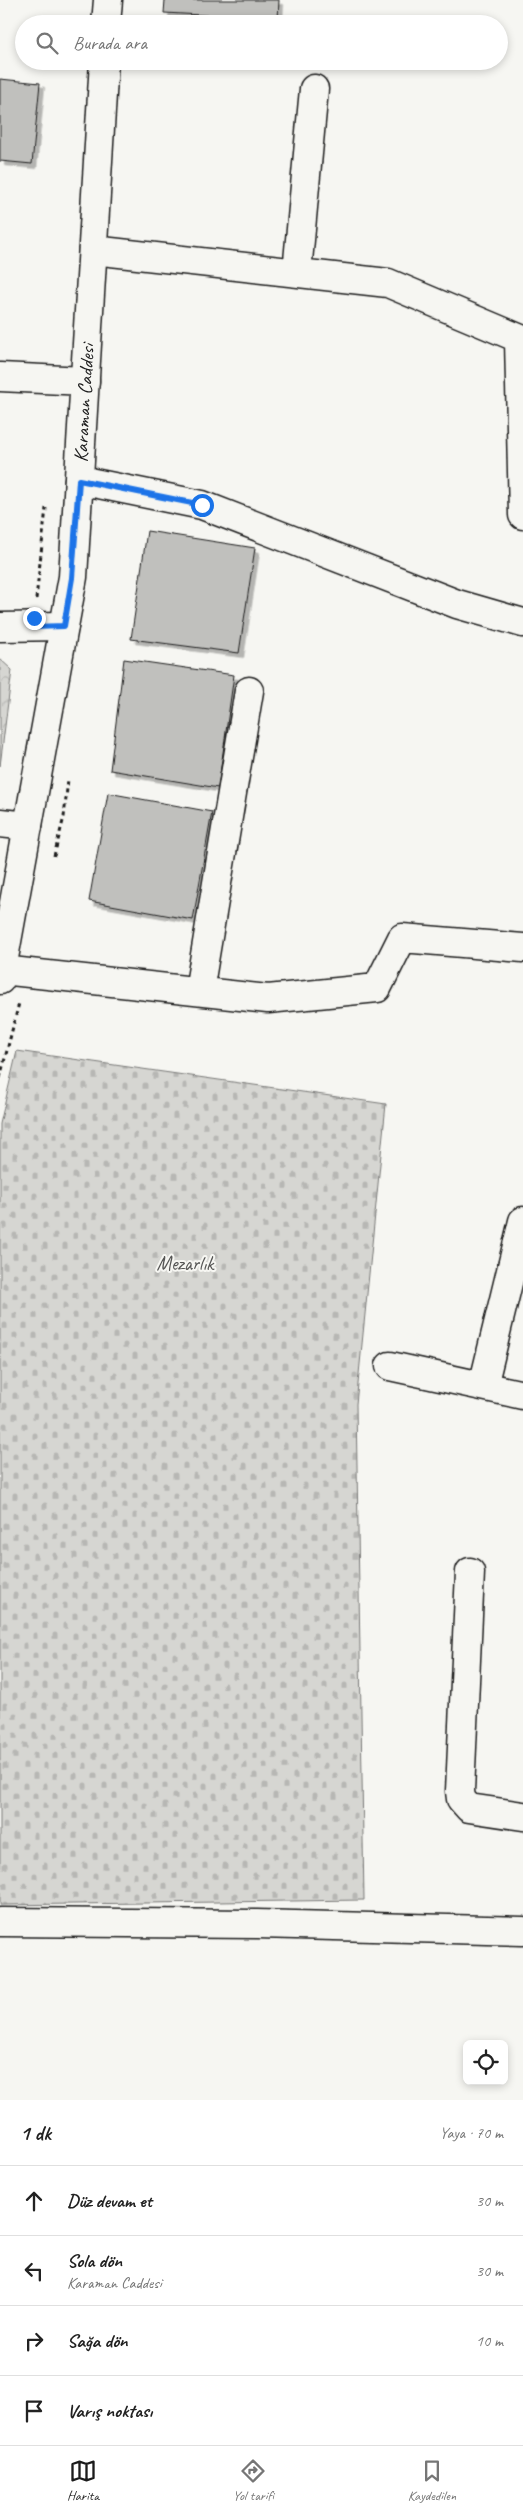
<!DOCTYPE html>
<html lang="tr">
<head>
<meta charset="utf-8">
<style>
	body { margin:0; font-family:Caveat,sans-serif; background:#f2f2f2; color:#222 }
	.controls { position:absolute; right:15px; bottom:15px; display:grid; overflow:hidden; border-radius:8px; box-shadow:0 2px 8px #0003 }
	.controls button { width:45px; height:45px; display:grid; place-items:center; padding:0; border:0; border-bottom:1px solid #e0e0e0; background:#fff; color:#222; font:25px sans-serif }
	.stop { position:absolute; width:15px; height:15px; margin:-11px; border:4px solid #1a73e8; border-radius:50%; background:#fff }
	.stop.end { background:#1a73e8; border-color:#fff; box-shadow:0 1px 5px #0008 }
	.list { margin:0; padding:0; list-style:none }
	h2 { display:flex; justify-content:space-between; align-items:center; height:65px; margin:0; padding:0 20px; font-size:21px }
	h2 small { font-size:16px; font-weight:400; color:#767676 }
	.list li { display:grid; grid-template-columns:32px 1fr auto; gap:15px; align-items:center; box-sizing:border-box; height:70px; padding:0 20px; border-top:1px solid #e0e0e0 }
	.list b { display:block; font-size:19px; white-space:nowrap }
	.list p { margin:0; font-size:16px; white-space:nowrap; color:#767676 }
	.list em { font-size:16px; font-style:normal; color:#767676 }
	.icon { flex:none; width:28px; height:28px; fill:none; stroke:currentColor; stroke-width:2; stroke-linecap:round; stroke-linejoin:round }
	.map { position:relative; flex:none; width:523px; height:2100px; overflow:hidden }
	.search { position:absolute; background:#fff; box-shadow:0 2px 8px #0003; left:15px; right:15px; top:15px; height:55px; display:flex; align-items:center; gap:12px; box-sizing:border-box; padding:0 18px; border-radius:28px; color:#767676; font-size:19px }
	.sheet { height:345px; background:#fff }
	nav { display:flex; justify-content:space-around; align-items:center; box-sizing:border-box; height:70px; border-top:1px solid #e0e0e0; background:#fff; font-size:14px; color:#767676 }
	nav a { display:grid; justify-items:center; gap:2px }
	nav .on { color:#1c1c1c }
	.map>svg:first-child { display:block }
</style>
</head>
<body>
<div class="map">
<svg width="523" height="2100" viewBox="0 0 523 2100">
	<defs>
		<pattern id="cemetery-stones" width="16" height="16" patternUnits="userSpaceOnUse" patternTransform="scale(1.25)"><rect width="16" height="16" fill="#d6d6d2"/><path d="M2 7V4a2 2 0 0 1 4 0v3zM10 15v-3a2 2 0 0 1 4 0v3z" fill="#b7b7b4"/></pattern>
		<pattern id="park-crowns" width="20" height="18" patternUnits="userSpaceOnUse" patternTransform="scale(1.25)"><rect width="20" height="18" fill="#d6d6d2"/><path d="M2 6a3 3 0 1 1 6 0M12 15a3 3 0 1 1 6 0" fill="none" stroke="#b7b7b4"/></pattern>
		<filter id="shadow"><feDropShadow dx="4.5" dy="4.5" stdDeviation="0" flood-color="#0004"/></filter>
	</defs>
	<rect width="100%" height="100%" fill="#f6f6f2"/>
	<filter id="ink" filterUnits="userSpaceOnUse"><feTurbulence type="fractalNoise" baseFrequency=".02" numOctaves="2"/><feDisplacementMap in="SourceGraphic" scale="10" xChannelSelector="R" yChannelSelector="G"/><feConvolveMatrix kernelMatrix="1 2 1 2 8 2 1 2 1" color-interpolation-filters="sRGB"/></filter>
	<g filter="url(#ink)">
		<path fill="url(#cemetery-stones)" stroke="#797977" d="M17,1051L386,1104L356,1404L364,1900L0,1905V1124Z"/>
		<path fill="url(#park-crowns)" stroke="#797977" d="M0,659L12,670L0,766Z"/>
		<path fill="#c0c0bd" stroke="#1c1c1c" filter="url(#shadow)" d="M165,0H279L278,19L164,13Z
			M0,79L40,83L32,164L0,161Z
			M147,531L255,548L239,653L131,639Z
			M124,659L234,675L218,788L110,770Z
			M108,793L212,812L193,920L89,901Z"/>
		<g fill="none" stroke-linecap="round" stroke-linejoin="round">
			<g stroke="#1c1c1c" stroke-width="31">
				<path id="minor" d="M93,250L388,283L523,340
					M297,272L314,89
					M519,340L523,515
					M0,377L85,381
					M79,480L202,505L457,604L523,623
					M0,627L64,626
					M0,823L28,826
					M2,970L268,999L377,988L402,938L523,948
					M199,991L249,691
					M390,1366L523,1395
					M483,1386L523,1221
					M470,1572L460,1791L461,1799L469,1808L523,1816
					M0,1922L257,1924L523,1931"/>
			</g>
			<g stroke="#1c1c1c" stroke-width="31">
				<g id="secondary">
					<path d="M106,24L108,0"/>
					<path id="s1" d="M0,980L73,577L104,61"/>
				</g>
			</g>
			<path stroke="#1c1c1c" stroke-width="3" stroke-dasharray="4 4" stroke-linecap="butt" d="M36,599L46,508
				M54,856L64,817L68,779
				M0,1078L19,1003"/>
			<use href="#minor" stroke="#f6f6f2" stroke-width="28"/>
			<use href="#secondary" stroke="#f6f6f2" stroke-width="28"/>
		</g>
	</g>
	<g fill="none" stroke-linecap="round" stroke-linejoin="round" filter="url(#ink)">
		<path stroke="#1a73e8" stroke-width="6" d="M34,618L33,627L64,626L72,578L79,480L202,505"/>
	</g>
	<g text-anchor="middle" stroke-width="4" stroke-linejoin="round" paint-order="stroke">
		<g font-size="20" fill="#1c1c1c" stroke="#f6f6f2">
			<text dy="7" stroke="none"><textPath href="#s1" startOffset="584">Karaman Caddesi</textPath></text>
		</g>
		<g font-size="20" fill="#545453" stroke="#f6f6f2">
			<text x="185" y="1270">Mezarlık</text>
		</g>
	</g>
</svg>
<div class="controls">
<button><svg class="icon" aria-label="locate" viewBox="0 0 24 24"><circle cx="12" cy="12" r="6"/><path d="M12 2v4M12 18v4M2 12h4M18 12h4"/></svg></button>
</div>
<div class="stop" style="left:202px;top:505px"></div>
<div class="stop end" style="left:34px;top:618px"></div>
<div class="search"><svg class="icon" aria-label="search" viewBox="0 0 24 24"><circle cx="10" cy="10" r="6"/><path d="M15 15l6 6"/></svg>Burada ara</div>
</div>
<section class="sheet">
<h2>1 dk<small>Yaya · 70 m</small></h2>
<ul class="list">
<li><svg class="icon" aria-label="ahead" viewBox="0 0 24 24"><path d="M12 20V5M6 11l6-6 6 6"/></svg><div><b>Düz devam et</b></div><em>30 m</em></li>
<li><svg class="icon" aria-label="left" viewBox="0 0 24 24"><path d="M17 20v-9H6M10 6l-5 5 5 5"/></svg><div><b>Sola dön</b><p>Karaman Caddesi</p></div><em>30 m</em></li>
<li><svg class="icon" aria-label="right" viewBox="0 0 24 24"><path d="M7 20v-9h11M14 6l5 5-5 5"/></svg><div><b>Sağa dön</b></div><em>10 m</em></li>
<li><svg class="icon" aria-label="arrive" viewBox="0 0 24 24"><path d="M6 21V4h12l-3 4 3 4H6"/></svg><div><b>Varış noktası</b></div></li>
</ul>
</section>
<nav>
<a class="on"><svg class="icon" aria-label="map" viewBox="0 0 24 24"><path d="M3 6l6-2 6 2 6-2v14l-6 2-6-2-6 2zM9 4v14M15 6v14"/></svg>Harita</a>
<a><svg class="icon" aria-label="directions" viewBox="0 0 24 24"><path d="M12 3l9 9-9 9-9-9zM9 14v-3h6M13 9l2 2-2 2"/></svg>Yol tarifi</a>
<a><svg class="icon" aria-label="saved" viewBox="0 0 24 24"><path d="M7 4h10v16l-5-4-5 4z"/></svg>Kaydedilen</a>
</nav>
</body>
</html>
